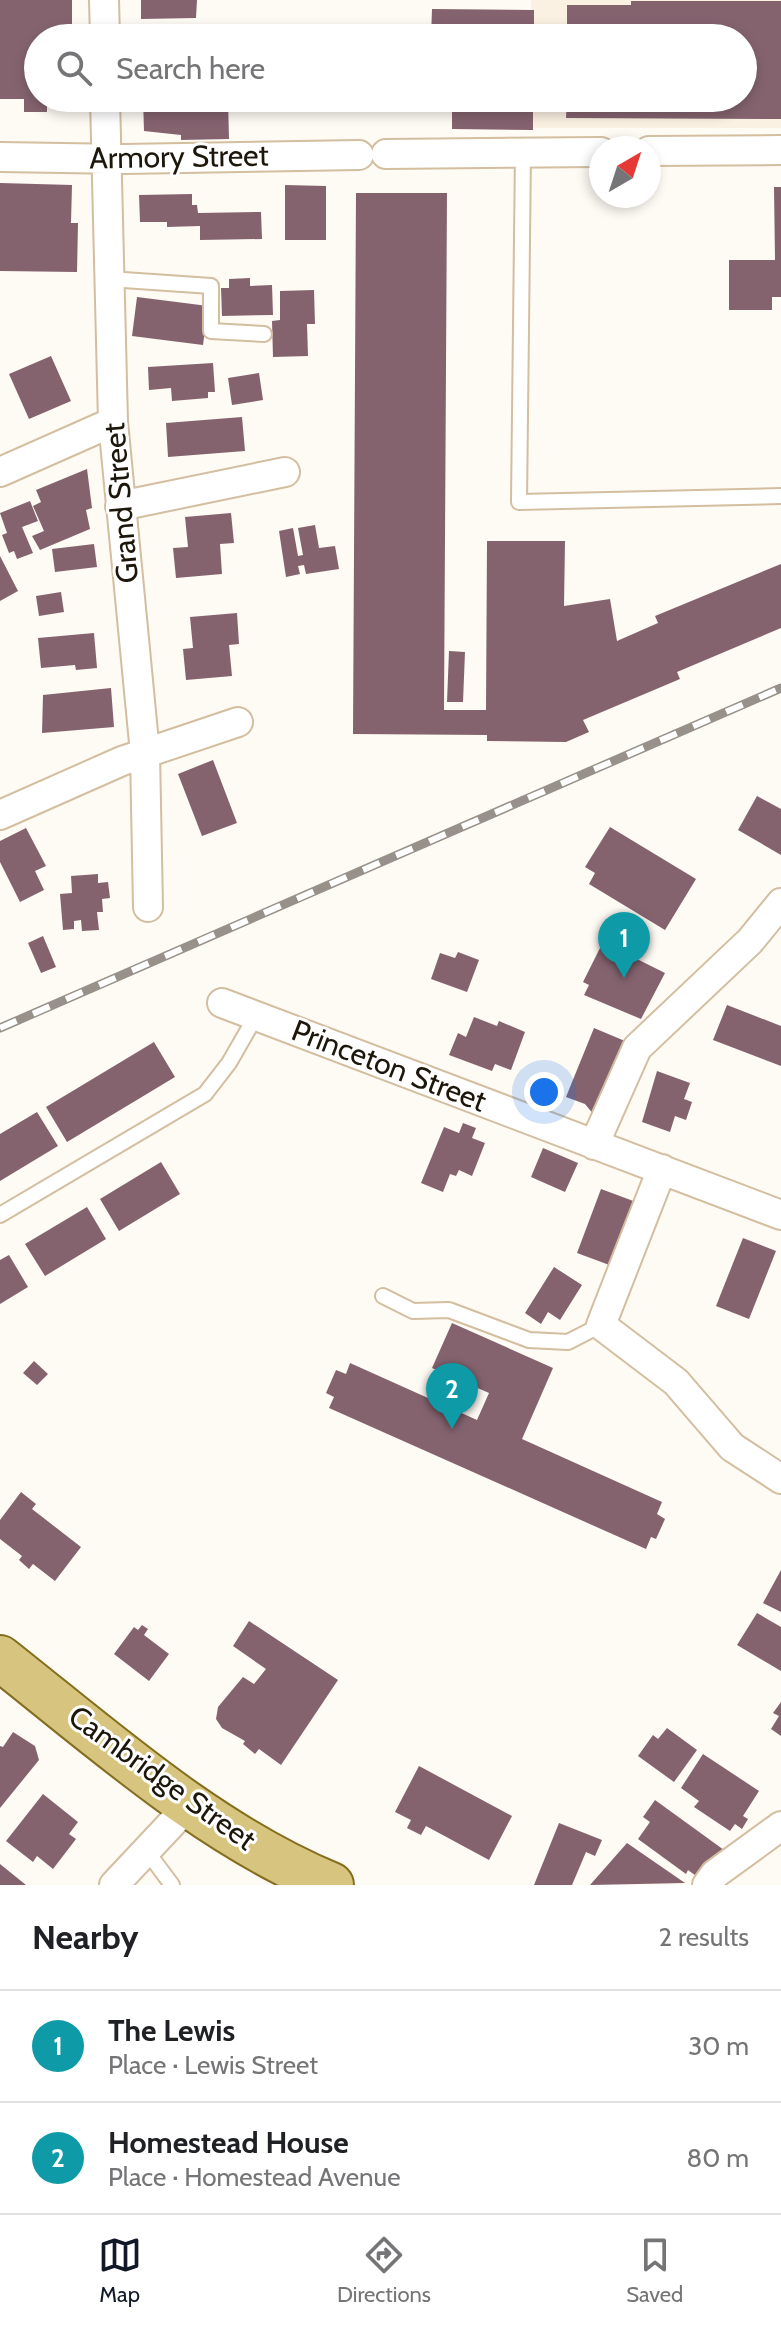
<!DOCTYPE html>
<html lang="en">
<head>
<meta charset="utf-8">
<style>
	body { margin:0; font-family:Cabin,sans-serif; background:#f2f2f2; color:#202124 }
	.compass { position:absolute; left:589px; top:136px; width:72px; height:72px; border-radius:50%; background:#fff; box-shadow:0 4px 12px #0003; rotate:39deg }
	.you { position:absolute; left:544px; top:1092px; width:28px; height:28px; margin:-20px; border:6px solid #fff; border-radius:50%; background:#1a73e8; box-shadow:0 0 0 12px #1a73e833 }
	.badge { display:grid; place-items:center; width:52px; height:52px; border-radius:50%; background:#111827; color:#fff; font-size:26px; font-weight:700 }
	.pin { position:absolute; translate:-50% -66px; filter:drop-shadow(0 2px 4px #0008) }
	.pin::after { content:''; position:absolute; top:42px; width:28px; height:24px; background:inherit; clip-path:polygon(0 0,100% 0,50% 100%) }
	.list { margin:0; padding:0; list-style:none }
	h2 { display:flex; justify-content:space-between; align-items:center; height:104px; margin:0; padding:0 32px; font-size:34px }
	h2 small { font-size:26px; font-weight:400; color:#757577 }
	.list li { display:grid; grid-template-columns:52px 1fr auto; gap:24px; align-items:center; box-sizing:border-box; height:112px; padding:0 32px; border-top:2px solid #e0e0e0 }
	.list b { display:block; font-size:30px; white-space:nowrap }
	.list p { margin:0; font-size:26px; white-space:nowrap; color:#757577 }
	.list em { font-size:26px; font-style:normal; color:#757577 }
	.icon { flex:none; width:44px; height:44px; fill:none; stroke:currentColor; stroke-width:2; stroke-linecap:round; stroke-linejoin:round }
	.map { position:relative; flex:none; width:781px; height:1885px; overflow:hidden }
	.search { position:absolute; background:#fff; box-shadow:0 4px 12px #0003; left:24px; right:24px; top:24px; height:88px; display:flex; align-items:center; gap:20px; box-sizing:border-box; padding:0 28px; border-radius:44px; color:#757577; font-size:30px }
	.sheet { height:328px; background:#fff }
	nav { display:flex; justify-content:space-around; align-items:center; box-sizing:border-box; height:112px; border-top:2px solid #e0e0e0; background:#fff; font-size:22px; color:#757577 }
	nav a { display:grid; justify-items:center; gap:4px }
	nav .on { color:#111827 }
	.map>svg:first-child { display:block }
</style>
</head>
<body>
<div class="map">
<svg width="781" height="1885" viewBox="0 0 781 1885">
	<rect width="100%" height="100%" fill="#fefaf4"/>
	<path fill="#fbf1e2" d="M531,0H781V128H531V98H743V38H531Z"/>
	<path fill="#84636f" d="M0,0H72V38H38V98H47V112H24V99H0Z
		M141,0H197L196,18L141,19Z
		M631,1H781V119L566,118L567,98H743V38H567V5H631Z
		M432,9L534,10V38H431Z
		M143,98H228L229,139L181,140V135L144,131Z
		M452,98H533V130L452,129Z
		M0,183L72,185L71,223H78L77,272L0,271Z
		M285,185L326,186V240H285Z
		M774,187H781V297H772V310H729V260H775Z
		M356,193H447L444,710H486L487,541H565L564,606L610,599L617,641L658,623L655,616L781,564V628L677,672L680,679L583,720L589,732L566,742L487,741V735L353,734Z
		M192,194V205H197L198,213L261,212L262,239L200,240V226L167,227V222H140L139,195Z
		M250,278V286L272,285L273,315L222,316L221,288H229V279Z
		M314,290L315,324H307L308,356L273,357L272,321L280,320V291Z
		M137,297L208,306L203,345L132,336Z
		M51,356L71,401L29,419L9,374Z
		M213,363L215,392H208V398L172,401L171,388L149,390L148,367Z
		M259,373L263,400L232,405L228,378Z
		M242,417L245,451L168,457L166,423Z
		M87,469L92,508L86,510L90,529L40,550L32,536L44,531L33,506L41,502L36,490Z
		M30,501L38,521L22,527L33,553L17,559L14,551L9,553L2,535L7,533L0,513Z
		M231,513L234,543L220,544L222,574L176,578L173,548L188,547L185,517Z
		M315,525L319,548L335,546L339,569L306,574L304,565L298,566L300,574L286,577L279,531L293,528L298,556L303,555L298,528Z
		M94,544L97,567L55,572L52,549Z
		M0,556L18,591L0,601Z
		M61,592L64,612L39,616L36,596Z
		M237,613L239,644L229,645L232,676L186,680L183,649L193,648L190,617Z
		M94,633L97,668L76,670L75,665L41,668L38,638Z
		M449,651L465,652L463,702H447Z
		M111,688L114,727L42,733L43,695Z
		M213,760L237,823L202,836L178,774Z
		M757,796L781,809V855L738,830Z
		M610,827L696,879L665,930L589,884L595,873L585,867Z
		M26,828L46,866L35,871L44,890L20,902L0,862V841Z
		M98,874V883L108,882L110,898L102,899L103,912H97L99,930L82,931L81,920L74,921V929L63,930L60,894L72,893L71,876Z
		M43,936L56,967L41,973L28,943Z
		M614,938L638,951L635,958L665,973L641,1019L584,995L589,985L583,982L602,944L609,948Z
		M458,952L479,960L467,992L431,979L440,953L455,958Z
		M727,1005L781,1026V1066L713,1040Z
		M474,1017L497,1026L499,1021L525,1032L511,1070L495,1064L492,1071L449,1055L458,1033L466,1037Z
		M594,1028L632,1044L594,1115L585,1104L566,1097Z
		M154,1042L175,1077L67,1142L46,1107Z
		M657,1071L690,1083L684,1099L692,1102L686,1120L675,1116L670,1132L642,1122Z
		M37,1112L58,1146L0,1181V1134Z
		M463,1123L476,1128L472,1138L485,1143L472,1176L459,1170L456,1176L450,1174L443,1192L421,1183L444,1127L459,1133Z
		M543,1148L578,1163L565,1192L531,1177Z
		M161,1162L180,1194L119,1231L100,1199Z
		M601,1189L636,1202L612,1266L577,1253Z
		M87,1207L106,1239L45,1276L25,1244Z
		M743,1238L776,1251L749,1319L716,1306Z
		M9,1255L28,1287L0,1304V1260Z
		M554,1267L582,1285L560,1320L548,1312L541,1324L525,1313Z
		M452,1323L553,1368L522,1439L662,1502L657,1514L665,1519L656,1539L651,1537L646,1549L329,1408L334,1397L326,1393L336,1370L346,1374L350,1363L477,1420L489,1393L432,1368Z
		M34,1361L48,1374L37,1385L23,1373Z
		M21,1492L36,1504L32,1509L81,1547L55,1581L33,1564L29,1569L19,1560L22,1556L0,1539V1520Z
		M781,1570V1612L763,1603Z
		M757,1613L781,1627V1671L737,1645Z
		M249,1621L338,1680L281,1765L259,1749L255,1754L243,1744L245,1741L222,1728L216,1719L218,1707L243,1677L254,1684L266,1669L233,1646Z
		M142,1625L148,1629L144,1635L169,1654L149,1681L114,1654L134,1627L138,1630Z
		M781,1702V1736L771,1729L779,1716L773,1713Z
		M667,1728L697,1750L674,1782L638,1756L653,1735L658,1739Z
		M13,1732L35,1746L39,1760L0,1808V1746L3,1747Z
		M703,1754L759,1791L743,1816L748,1819L742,1829L735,1824L730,1831L694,1807L699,1801L681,1788Z
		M419,1766L512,1816L489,1860L426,1826L421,1835L407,1828L411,1820L395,1812Z
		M43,1794L78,1822L69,1834L76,1839L53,1869L37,1856L33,1862L6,1841Z
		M655,1800L724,1850L703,1881L688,1870L686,1874L638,1839L650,1822L643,1817Z
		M559,1823L602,1840L595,1856L586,1852L572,1885H534Z
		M627,1843L685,1883L590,1885Z
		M0,1864L26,1885H0Z"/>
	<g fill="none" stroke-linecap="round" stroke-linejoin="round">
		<g stroke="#d3bea0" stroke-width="18">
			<path id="lane" d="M523,152L519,502L781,496
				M109,279L211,286V331L264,334
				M0,1215L205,1094L229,1063L256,1016
				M383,1296L413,1311L449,1310L529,1340L568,1342L601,1325
				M146,1850L172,1885"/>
		</g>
		<g stroke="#d3bea0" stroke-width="32">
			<path id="street" d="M104,0L105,38
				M105,98L113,422L145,753L148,907
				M649,151L781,150
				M386,154L601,152
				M0,157L124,159L359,155
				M0,472L113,422
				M120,506L285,472
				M0,815L122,761L238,722
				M222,1003L781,1215
				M594,1145L637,1048L750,941L781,903
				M662,1169L601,1325L676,1382L732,1447L781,1479
				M114,1885L190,1804
				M707,1885L715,1874L781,1826"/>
		</g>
		<g stroke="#846e1e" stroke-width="48">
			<path id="primary" d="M0,1658C104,1740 208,1834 331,1885"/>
		</g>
		<use href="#lane" stroke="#fff" stroke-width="14"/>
		<use href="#street" stroke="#fff" stroke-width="28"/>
		<use href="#primary" stroke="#d6c47f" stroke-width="44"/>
		<g stroke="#979189" stroke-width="9">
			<path id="rail" d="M0,1028L781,688"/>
		</g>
		<use href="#rail" stroke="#fff" stroke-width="6" stroke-dasharray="18" stroke-linecap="butt"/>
	</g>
	<g text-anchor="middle" stroke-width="6" stroke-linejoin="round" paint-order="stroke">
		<g font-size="30" fill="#1d160b" stroke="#fff">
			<text transform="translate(179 157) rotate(-1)" y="10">Armory Street</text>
			<text transform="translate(121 503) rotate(-95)" y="10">Grand Street</text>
			<text transform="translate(389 1066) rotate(21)" y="10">Princeton Street</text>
			<text transform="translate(162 1778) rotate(36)" y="10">Cambridge Street</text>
		</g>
	</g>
</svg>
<svg class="compass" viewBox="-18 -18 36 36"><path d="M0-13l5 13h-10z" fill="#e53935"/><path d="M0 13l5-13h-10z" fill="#757577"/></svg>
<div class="you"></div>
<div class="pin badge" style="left:624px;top:978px;background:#0f9aa8">1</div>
<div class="pin badge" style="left:452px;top:1429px;background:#0f9aa8">2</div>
<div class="search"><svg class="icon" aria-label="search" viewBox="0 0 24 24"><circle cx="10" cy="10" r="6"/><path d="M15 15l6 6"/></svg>Search here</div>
</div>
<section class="sheet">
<h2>Nearby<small>2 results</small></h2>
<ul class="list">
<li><span class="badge" style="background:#0f9aa8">1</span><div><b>The Lewis</b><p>Place · Lewis Street</p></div><em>30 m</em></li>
<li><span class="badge" style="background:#0f9aa8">2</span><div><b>Homestead House</b><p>Place · Homestead Avenue</p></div><em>80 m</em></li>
</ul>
</section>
<nav>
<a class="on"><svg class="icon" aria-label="map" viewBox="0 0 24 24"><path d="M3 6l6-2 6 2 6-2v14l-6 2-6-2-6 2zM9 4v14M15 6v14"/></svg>Map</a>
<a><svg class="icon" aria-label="directions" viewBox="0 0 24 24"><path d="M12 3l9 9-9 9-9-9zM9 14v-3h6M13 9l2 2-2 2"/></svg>Directions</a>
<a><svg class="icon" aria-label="saved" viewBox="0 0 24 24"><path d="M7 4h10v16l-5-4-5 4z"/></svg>Saved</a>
</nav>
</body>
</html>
